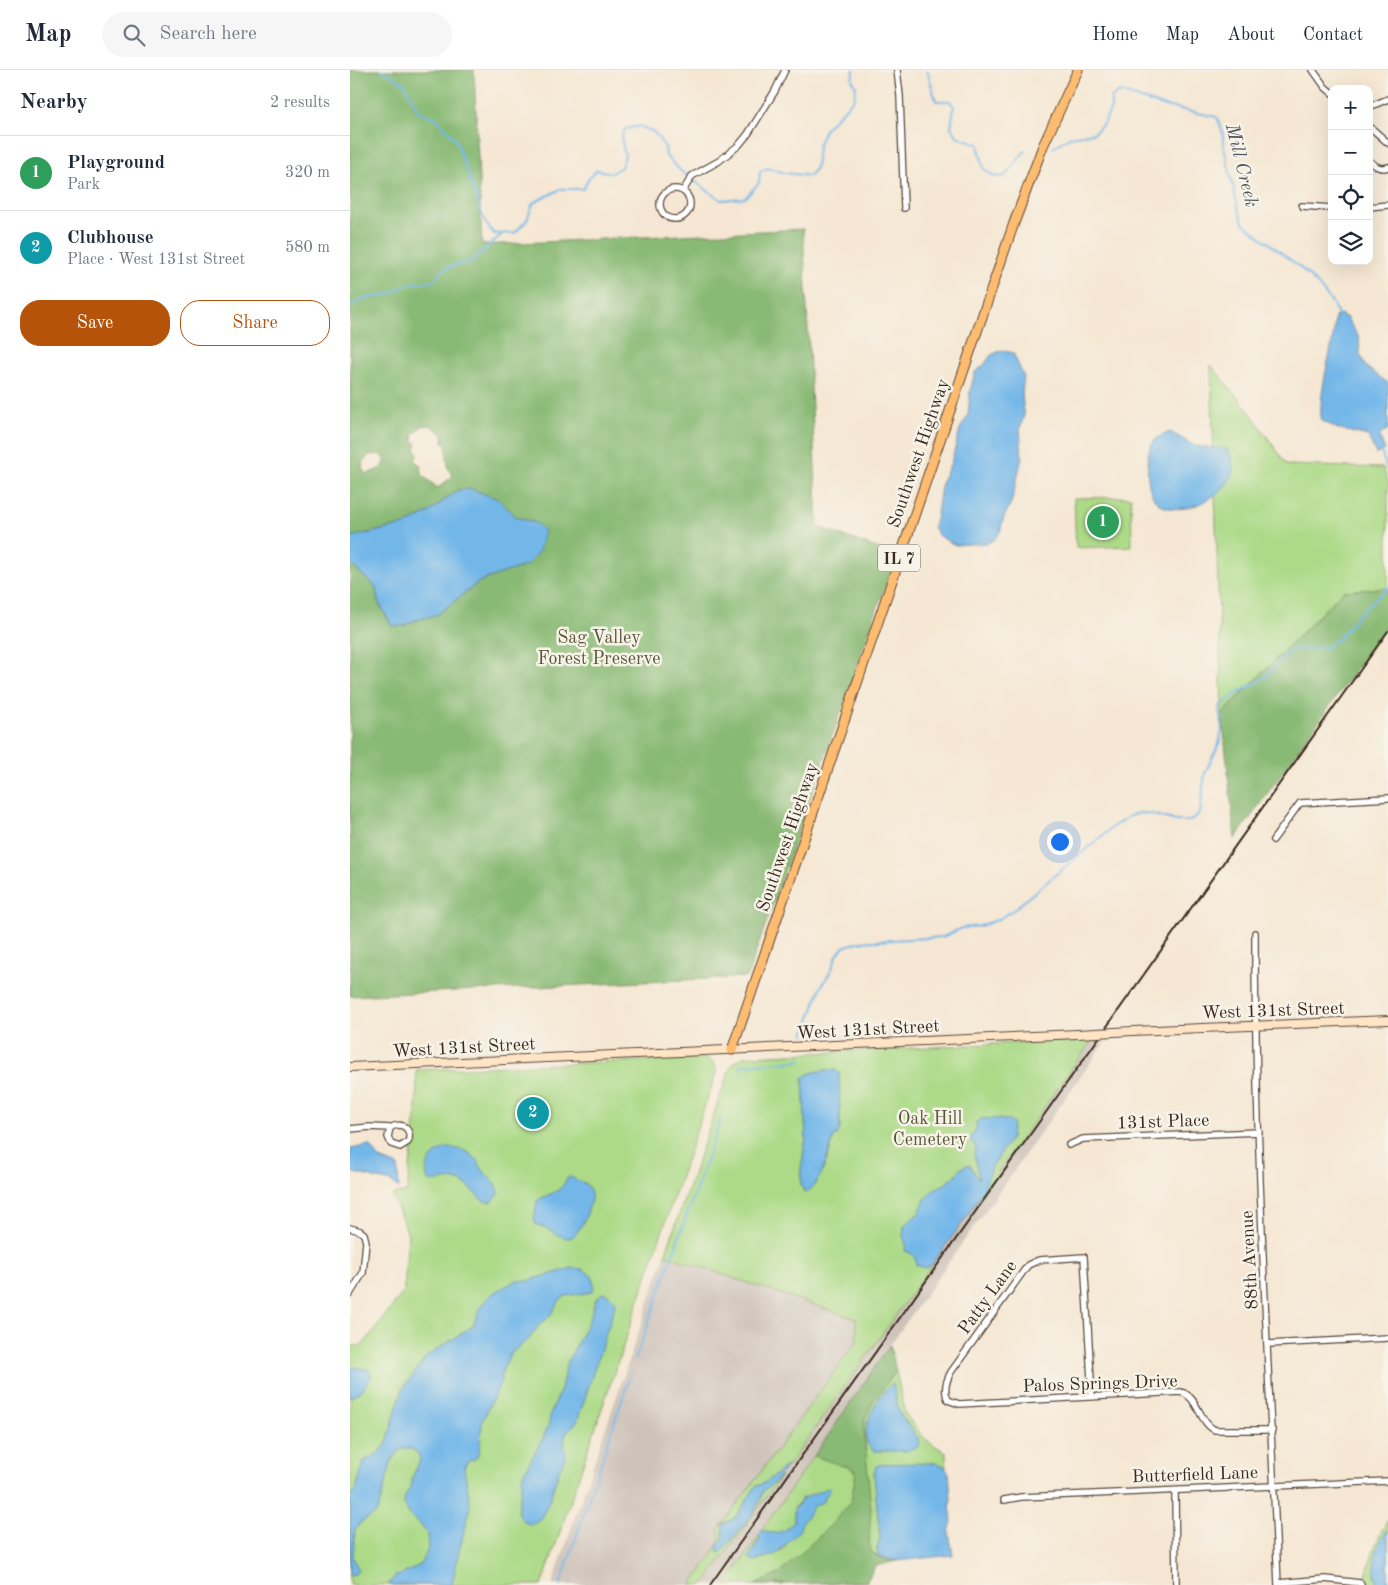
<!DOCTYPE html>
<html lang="en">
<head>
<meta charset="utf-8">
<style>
	body { margin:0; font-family:"Old Standard TT",serif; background:#f6f6f7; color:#1f2937 }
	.controls { position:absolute; right:15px; top:15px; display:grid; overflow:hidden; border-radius:10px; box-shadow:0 5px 20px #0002 }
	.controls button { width:45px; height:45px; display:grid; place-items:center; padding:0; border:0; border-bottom:1px solid #e0e1e3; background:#fff; color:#1f2937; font:25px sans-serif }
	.you { position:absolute; left:709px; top:771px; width:18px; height:18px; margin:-12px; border:4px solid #fff; border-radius:50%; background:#1a73e8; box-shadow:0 0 0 8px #1a73e833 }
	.badge { display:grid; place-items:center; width:32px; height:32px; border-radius:50%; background:#b45309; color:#fff; font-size:16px; font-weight:700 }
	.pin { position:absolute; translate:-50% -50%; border:2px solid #fff; box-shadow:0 1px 5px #0006 }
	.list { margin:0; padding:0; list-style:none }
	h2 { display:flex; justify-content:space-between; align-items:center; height:65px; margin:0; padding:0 20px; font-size:21px }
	h2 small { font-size:16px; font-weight:400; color:#747a83 }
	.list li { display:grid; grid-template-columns:32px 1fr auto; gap:15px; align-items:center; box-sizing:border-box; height:75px; padding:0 20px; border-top:1px solid #e0e1e3 }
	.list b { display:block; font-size:19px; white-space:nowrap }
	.list p { margin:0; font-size:16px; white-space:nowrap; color:#747a83 }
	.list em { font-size:16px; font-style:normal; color:#747a83 }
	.actions { display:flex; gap:10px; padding:15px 20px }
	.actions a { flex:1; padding:11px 0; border:1px solid #b45309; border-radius:20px; text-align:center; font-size:18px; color:#b45309 }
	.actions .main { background:#b45309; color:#fff }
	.icon { flex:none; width:28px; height:28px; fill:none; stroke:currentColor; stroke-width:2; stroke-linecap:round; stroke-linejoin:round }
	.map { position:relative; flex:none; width:1038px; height:1515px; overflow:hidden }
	header { display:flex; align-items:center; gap:30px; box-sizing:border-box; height:70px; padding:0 25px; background:#fff; border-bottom:1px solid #e0e1e3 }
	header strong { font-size:24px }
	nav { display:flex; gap:28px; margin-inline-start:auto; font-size:18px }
	.search { width:350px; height:45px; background:#f6f6f7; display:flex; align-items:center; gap:12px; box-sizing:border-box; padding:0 18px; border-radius:28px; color:#747a83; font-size:19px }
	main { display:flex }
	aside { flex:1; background:#fff }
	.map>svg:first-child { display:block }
</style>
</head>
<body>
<header>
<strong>Map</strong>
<div class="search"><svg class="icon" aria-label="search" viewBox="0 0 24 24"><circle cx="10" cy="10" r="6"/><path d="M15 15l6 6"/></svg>Search here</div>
<nav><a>Home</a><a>Map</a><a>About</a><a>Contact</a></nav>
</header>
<main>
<aside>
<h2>Nearby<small>2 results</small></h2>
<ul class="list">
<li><span class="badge" style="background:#2e9e5b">1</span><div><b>Playground</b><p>Park</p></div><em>320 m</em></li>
<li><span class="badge" style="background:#0f9aa8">2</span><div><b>Clubhouse</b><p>Place · West 131st Street</p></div><em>580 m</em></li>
</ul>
<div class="actions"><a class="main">Save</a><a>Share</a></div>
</aside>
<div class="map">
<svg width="1038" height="1515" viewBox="0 0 1038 1515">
	<rect width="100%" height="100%" fill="#f7f3e8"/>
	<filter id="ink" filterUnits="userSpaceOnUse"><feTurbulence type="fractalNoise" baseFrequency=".02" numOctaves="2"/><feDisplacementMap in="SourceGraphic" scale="10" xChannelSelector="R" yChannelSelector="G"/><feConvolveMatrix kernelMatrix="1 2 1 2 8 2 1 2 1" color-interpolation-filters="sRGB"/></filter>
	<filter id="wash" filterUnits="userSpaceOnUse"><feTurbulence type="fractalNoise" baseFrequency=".0096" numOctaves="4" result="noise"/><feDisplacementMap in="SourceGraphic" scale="20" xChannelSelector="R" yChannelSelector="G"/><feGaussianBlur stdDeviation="1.12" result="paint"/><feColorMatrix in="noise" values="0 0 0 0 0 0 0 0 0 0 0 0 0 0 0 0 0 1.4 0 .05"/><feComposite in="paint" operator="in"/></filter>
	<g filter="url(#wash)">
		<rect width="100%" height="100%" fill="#f5e7d3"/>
		<path fill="#cec2b9" d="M743,969H757L540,1275L375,1515H353Z
			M315,1185L506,1249L507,1271L368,1460L370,1469L363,1484L341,1515H202Z
			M517,1511L518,1515H434Z"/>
		<path fill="#acda87" stroke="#748252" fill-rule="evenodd" d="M861,295L902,345L937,395L1033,398L1038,412V518L993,521L872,644Z
			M781,427L782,476L726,478L724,428Z
			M743,969L439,1395H437C430,1403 416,1414 406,1416L386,1447L375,1453L373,1470C369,1475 367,1476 370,1483L383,1468L413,1421L431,1406L353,1515H341L363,1484L370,1469L368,1460L507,1271L506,1249L315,1185L380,998C386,990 391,987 401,986ZM476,1000H486L489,1003L490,1058L484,1067L478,1087L466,1111L462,1116L453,1121L451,1099L456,1068L453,1011L460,1003Z
			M353,988C362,989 367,993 366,1003L192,1515H0V1276H12L54,1221L58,1164L42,1125L57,1122C61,1081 69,1041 66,1000Z
			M546,1301L555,1344L575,1369L596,1383V1398L586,1393L534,1394L529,1395L524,1401L530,1469L527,1479L528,1486L523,1483L433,1510V1515H375L409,1466L410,1468L400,1485L403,1491L426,1484L434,1478L463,1436L476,1425L479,1418L451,1429L450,1433L445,1436C445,1441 446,1445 445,1449C440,1462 423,1467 412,1460L476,1369L493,1396H498L506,1402L514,1361L515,1348L523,1332ZM530,1328L546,1330L549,1343L568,1368L517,1373V1352Z
			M1038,1450V1515H1015L1014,1514C1020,1492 1025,1470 1038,1450Z"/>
		<path fill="#89ba74" stroke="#627249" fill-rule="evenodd" d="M0,0H124L132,175L453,159L468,457L546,485L397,907L0,926V494L26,517L28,531L42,556H53L66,550L88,544L130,511L177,495L186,453L166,447L148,429L108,420L78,443L55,455L0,467ZM80,355L94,365L93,372L96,375L98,398L103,406L88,418L73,406L70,395L65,390L68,384L65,378L67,374L63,370L64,364L72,356ZM29,384L36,390L31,398L17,404L12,399L13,396L12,394L19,385Z
			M1038,518V554L885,769L872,644L993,521Z
			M540,1275L546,1301L523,1332L515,1348L514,1361L521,1438L519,1472L522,1483L533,1489L547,1491L525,1496L517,1511L405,1515L430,1503L482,1454L501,1431L506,1401L498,1396H493L464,1386Z"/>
		<path fill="#73b7e9" stroke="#577084" d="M990,244L997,248L1009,268L1010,284L1016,297L1038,313V359L1029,366L1035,380L1026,384L1018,366L988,359L971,350C969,311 984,282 985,247Z
			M652,280L663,283L674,307L672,323L674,346L670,358L672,388L661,433L654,447L650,462L644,470L637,473L605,475L589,466L583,457L586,449L592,411L601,393L610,359L618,346L620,321L625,302L634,295L641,285Z
			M820,362L845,376L877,379C880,385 883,390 883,397C883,424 830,451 808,433C797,424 797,402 798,389C798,374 805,367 820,362Z
			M121,419L148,429L166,447L186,453L194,461L189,481L177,495L130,511L88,544L66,550L53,556H42L28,531L26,517L0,494V467L55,455L78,443L108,420Z
			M476,1000H486L489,1003L490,1058L488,1064L484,1067C477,1085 473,1113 455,1123L451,1115V1099L456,1068L453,1008L460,1003Z
			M630,1049C640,1048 655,1048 663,1053L661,1068L642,1097L634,1119L615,1149L582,1194L576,1198L566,1195L565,1188L561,1183L555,1181L556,1174L553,1166L554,1156L569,1143L575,1129L584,1119L595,1114L606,1105L610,1099L616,1095L621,1096L627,1108H629L624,1084L626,1078L620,1069L626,1059V1053Z
			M20,1075L30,1089L48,1096L49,1119L41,1112L0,1102V1079Z
			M98,1078C111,1078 123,1082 129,1094C131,1097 133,1101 136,1104C142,1111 148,1114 149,1124C134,1146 125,1116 109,1111C99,1107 88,1113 78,1111C73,1095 82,1082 98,1078Z
			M220,1107L236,1114C238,1117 240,1120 241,1124C243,1133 229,1168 219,1168C208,1168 199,1157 186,1155L184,1150L187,1131C199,1122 210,1125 217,1108Z
			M222,1198L232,1199L242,1206L244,1216L242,1222L215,1226L210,1230L199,1247L191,1253L178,1270L161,1283L153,1298L150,1313L132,1352L129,1383L125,1389L118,1391L114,1398L120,1433L119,1443L108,1485L102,1515H38L46,1505L49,1506L70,1495L78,1478L77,1463L69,1453L58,1444L54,1434L55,1426L62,1414V1408L70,1390L68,1383L59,1378L51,1379L42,1390L27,1443L11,1452L5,1461L3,1487L8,1499L5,1504L0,1506V1426L6,1419L14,1391L29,1383L37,1373L49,1330L53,1318L60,1309L77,1286L123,1256L131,1236L140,1225L167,1210L177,1211Z
			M256,1223L265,1230V1236L227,1352C223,1356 216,1361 215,1367C213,1374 217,1380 215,1387C214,1392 210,1396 209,1401C204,1413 196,1455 180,1454C173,1453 169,1447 168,1440L173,1404L191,1372L198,1356L202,1339L211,1319L216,1295L239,1250L246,1229L251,1224Z
			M0,1297L18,1299L22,1306L13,1319L0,1328Z
			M543,1313L549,1343L568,1368L569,1376L556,1381H524C503,1368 528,1323 543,1313Z
			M586,1393L593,1395L599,1403L601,1429L600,1435L602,1451L599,1462L603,1485L547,1491L530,1487L528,1486L527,1479L530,1469L524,1405L526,1396L534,1394Z
			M439,1394L423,1414L413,1421C409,1441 385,1465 371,1482H368L367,1475L373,1470V1455L386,1447L406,1416C420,1413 428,1401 439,1394Z
			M480,1417V1421L476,1425L474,1431L463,1436L457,1447L453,1450L449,1461L426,1484L403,1491L400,1489L399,1487L410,1469L409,1466L412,1460C425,1467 436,1461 444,1451V1439L450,1433L451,1429Z
			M1038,1460V1515H1028C1021,1497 1025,1475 1038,1460Z"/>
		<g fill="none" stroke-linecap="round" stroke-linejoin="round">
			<path stroke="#73b7e9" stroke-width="2" d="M32,0L55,14L68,41L86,48L106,70L135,152L144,164L165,163L177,150L183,133L211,119H233L239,108L247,100L262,103L271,97L275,86L271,67L275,59L289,56L304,62L315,77L316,86L332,102L371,130L395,128L409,113L410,101L420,98L435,103L459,106L466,98L468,76L475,59L504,29L506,17L502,9L504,0
				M577,0L586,31H600L604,37L601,57L608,67L628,74L634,99L645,107L655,106L674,82L676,81
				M703,78L719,67L744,63L754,53L761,38V28L770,22L810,35L867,47L872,60L874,77L887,134L893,153L952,199L969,216L983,234L988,245
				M0,237L11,229L40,224L58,214L84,211L94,198L122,191L152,164
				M1031,382L1038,401
				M454,965L471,917L481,901L486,887L493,877L509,872L593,867L612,858L630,856L647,850L662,841L764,756L778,747L789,743L801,744L827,751H840L850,743L855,703L869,674L872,660L869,637L890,621L905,614L916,606L940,580L977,577L989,568L1009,544L1038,517
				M390,999L392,995C411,993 430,993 449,991L451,987
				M286,1288L371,1049
				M210,1515L281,1303"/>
		</g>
	</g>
	<g filter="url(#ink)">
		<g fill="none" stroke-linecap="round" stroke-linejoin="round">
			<g stroke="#574639" stroke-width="8">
				<path id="street" d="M547,0L550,26L554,138
					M963,0L975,17L982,23
					M1019,37L1038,29
					M1019,56L1038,73
					M1019,90C1025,96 1030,100 1038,97
					M310 134a15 15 0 1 1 30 0a15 15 0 1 1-30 0Z
					M333,121L342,106L369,91L389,75L398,64L425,21L435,0
					M952,136L982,138
					M1019,137L1038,135
					M923,770L950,733L1038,728
					M905,863C905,1081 919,1298 928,1515
					M0,1059L20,1057L40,1058C52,1050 63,1060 58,1072L50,1077L41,1074L38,1067L40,1058
					M719,1075L733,1069L909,1062
					M0,1158L10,1161L14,1164L16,1172L13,1203L0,1224
					M918,1274L1038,1268
					M742,1327L734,1187L689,1190L678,1195L601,1302C596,1311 593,1320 598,1330L609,1334L830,1322C848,1325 849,1353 865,1360H922
					M825,1421L826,1515
					M654,1430L671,1427L744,1424L1038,1411
					M928,1513L975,1509L1010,1513L1011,1515"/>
			</g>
			<g stroke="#574639" stroke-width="10">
				<path id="secondary" d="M783,961L1038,950
					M0,997L728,964"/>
			</g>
			<g stroke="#574639" stroke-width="11">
				<path id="primary" d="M382,980L664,153L693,76L728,0"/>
			</g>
			<use href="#street" stroke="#fff" stroke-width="5.5"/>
			<use href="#secondary" stroke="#ffe4c6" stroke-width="8"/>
			<use href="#primary" stroke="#febc70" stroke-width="9"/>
			<path stroke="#3b2a1e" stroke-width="2" d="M360,1515L1038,561"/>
			<g stroke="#574639" stroke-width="10" stroke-linecap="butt">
				<path id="secondary-bridge" d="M728,964L783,961"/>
			</g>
			<use href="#secondary-bridge" stroke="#ffe4c6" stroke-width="8"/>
		</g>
	</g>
	<g text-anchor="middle" stroke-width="5" stroke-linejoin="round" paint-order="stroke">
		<rect fill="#f7f3e8" stroke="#73665b" stroke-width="1" x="528" y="474.5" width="42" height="27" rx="4"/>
		<g font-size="16" font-weight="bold" fill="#3b2a1e">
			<text x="549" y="494">IL 7</text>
		</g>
		<g font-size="18" fill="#3b2a1e" stroke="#f7f3e8">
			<text transform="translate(568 383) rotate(-71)" y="6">Southwest Highway</text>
			<text transform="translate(437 767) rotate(-71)" y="6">Southwest Highway</text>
			<text transform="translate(923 940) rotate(-2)" y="6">West 131st Street</text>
			<text transform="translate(518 959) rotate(-3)" y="6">West 131st Street</text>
			<text transform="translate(114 977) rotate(-3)" y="6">West 131st Street</text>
			<text transform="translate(813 1051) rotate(-2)" y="6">131st Place</text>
			<text transform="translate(899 1190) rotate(-93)" y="6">88th Avenue</text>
			<text transform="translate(637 1227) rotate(-54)" y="6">Patty Lane</text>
			<text transform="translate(750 1313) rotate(-2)" y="6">Palos Springs Drive</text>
			<text transform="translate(845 1404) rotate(-2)" y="6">Butterfield Lane</text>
		</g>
		<g font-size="18" fill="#575638" stroke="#f7f3e8">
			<text x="249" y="573">Sag Valley<tspan x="249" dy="21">Forest Preserve</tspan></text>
			<text x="580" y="1054">Oak Hill<tspan x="580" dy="21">Cemetery</tspan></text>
		</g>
		<g font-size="19" font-style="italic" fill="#4c545b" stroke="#f7f3e8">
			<text transform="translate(893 95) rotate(76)" y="7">Mill Creek</text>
		</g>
	</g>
</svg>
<div class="controls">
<button>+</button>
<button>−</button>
<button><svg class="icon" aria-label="locate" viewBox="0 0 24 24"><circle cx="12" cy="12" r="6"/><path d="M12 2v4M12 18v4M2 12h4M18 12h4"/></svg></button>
<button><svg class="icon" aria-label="layers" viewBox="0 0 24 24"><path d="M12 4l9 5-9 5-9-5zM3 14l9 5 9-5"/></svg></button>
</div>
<div class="you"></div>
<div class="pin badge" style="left:753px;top:452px;background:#2e9e5b">1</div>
<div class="pin badge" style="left:183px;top:1043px;background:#0f9aa8">2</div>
</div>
</main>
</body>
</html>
